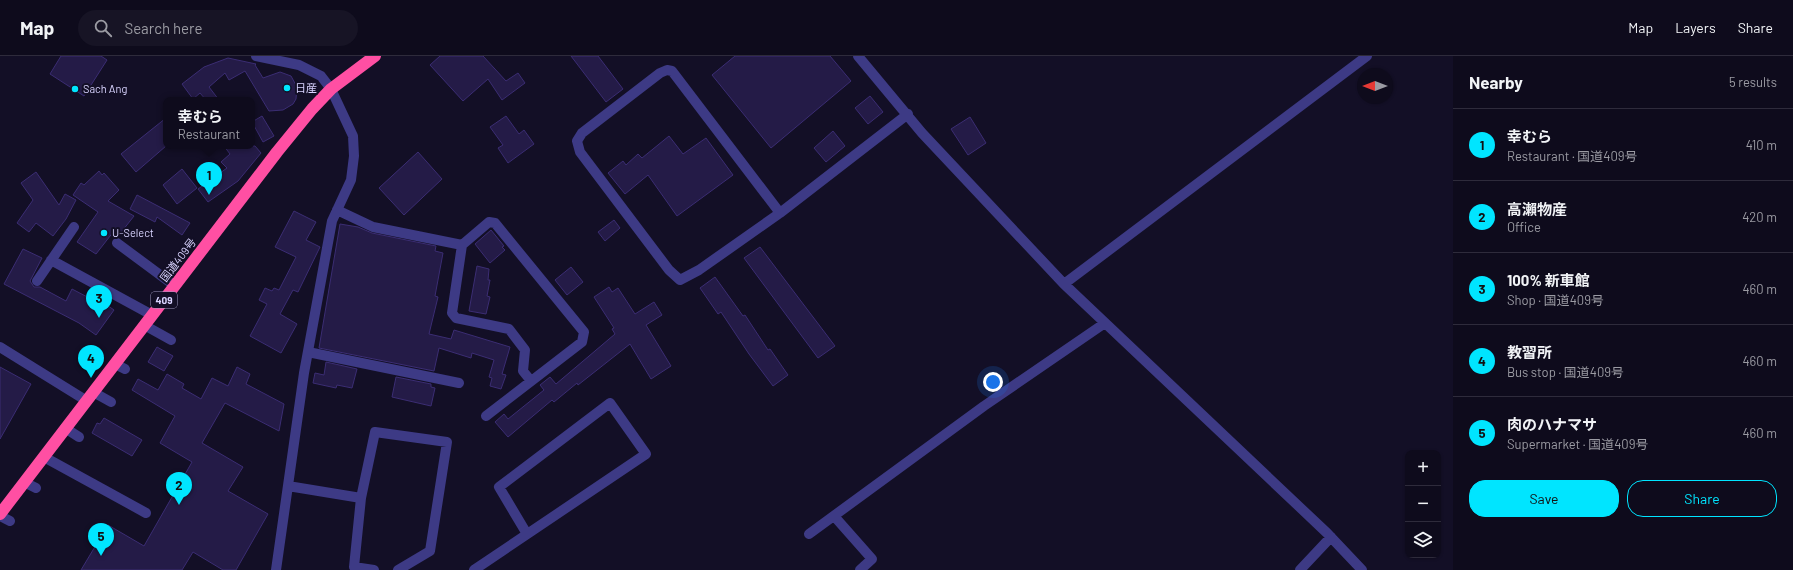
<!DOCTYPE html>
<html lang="en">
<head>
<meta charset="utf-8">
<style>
	body { margin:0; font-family:Barlow,"Noto Sans JP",sans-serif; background:#171425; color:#f1f3f6 }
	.controls { position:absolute; right:12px; bottom:12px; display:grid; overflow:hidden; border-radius:8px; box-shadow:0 1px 3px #0004 }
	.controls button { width:36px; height:36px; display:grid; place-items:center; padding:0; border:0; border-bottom:1px solid #2e2b3b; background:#0e0b1c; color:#f1f3f6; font:20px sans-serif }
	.compass { position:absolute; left:1357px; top:12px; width:36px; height:36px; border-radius:50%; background:#0e0b1c; box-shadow:0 1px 3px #0004; rotate:270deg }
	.you { position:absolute; left:993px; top:326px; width:14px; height:14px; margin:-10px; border:3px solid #fff; border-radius:50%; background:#1a73e8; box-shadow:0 0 0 6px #1a73e833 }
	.badge { display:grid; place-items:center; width:26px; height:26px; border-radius:50%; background:#00e5ff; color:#111; font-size:13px; font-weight:700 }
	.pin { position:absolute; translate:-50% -33px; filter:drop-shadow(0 1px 2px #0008) }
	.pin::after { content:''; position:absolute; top:21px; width:14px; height:12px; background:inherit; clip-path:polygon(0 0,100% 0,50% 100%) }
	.popup { position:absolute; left:163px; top:41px; width:92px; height:52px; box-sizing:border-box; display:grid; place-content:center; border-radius:8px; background:#0e0b1c; filter:drop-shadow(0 1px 3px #0005); font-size:13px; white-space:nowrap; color:#9b9ba3 }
	.popup b { font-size:15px; color:#f1f3f6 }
	.popup::after { content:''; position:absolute; left:50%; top:100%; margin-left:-8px; border:8px solid transparent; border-top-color:#0e0b1c }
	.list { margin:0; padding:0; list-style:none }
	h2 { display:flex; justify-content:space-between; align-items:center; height:52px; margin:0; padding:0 16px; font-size:17px }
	h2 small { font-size:13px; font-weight:400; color:#9b9ba3 }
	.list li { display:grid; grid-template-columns:26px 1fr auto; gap:12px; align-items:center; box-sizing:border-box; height:72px; padding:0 16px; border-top:1px solid #2e2b3b }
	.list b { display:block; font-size:15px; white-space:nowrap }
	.list p { margin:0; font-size:13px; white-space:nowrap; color:#9b9ba3 }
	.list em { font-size:13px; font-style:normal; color:#9b9ba3 }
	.actions { display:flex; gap:8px; padding:12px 16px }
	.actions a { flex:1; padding:9px 0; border:1px solid #00e5ff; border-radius:16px; text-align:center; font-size:14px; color:#00e5ff }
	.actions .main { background:#00e5ff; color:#111 }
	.icon { flex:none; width:22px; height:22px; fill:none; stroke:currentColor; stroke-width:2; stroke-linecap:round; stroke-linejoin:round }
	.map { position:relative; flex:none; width:1453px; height:514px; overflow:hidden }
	header { display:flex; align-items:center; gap:24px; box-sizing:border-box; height:56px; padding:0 20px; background:#0e0b1c; border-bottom:1px solid #2e2b3b }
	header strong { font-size:19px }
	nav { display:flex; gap:22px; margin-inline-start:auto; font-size:14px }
	.search { width:280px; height:36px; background:#171425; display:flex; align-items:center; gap:10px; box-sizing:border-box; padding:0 14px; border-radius:22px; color:#9b9ba3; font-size:15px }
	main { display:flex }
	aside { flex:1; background:#0e0b1c }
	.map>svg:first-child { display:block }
</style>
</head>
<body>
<header>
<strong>Map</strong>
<div class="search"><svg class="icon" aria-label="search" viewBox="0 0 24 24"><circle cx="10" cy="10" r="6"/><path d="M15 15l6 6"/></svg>Search here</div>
<nav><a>Map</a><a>Layers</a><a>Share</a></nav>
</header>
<main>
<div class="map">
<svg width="1453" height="514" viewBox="0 0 1453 514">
	<rect width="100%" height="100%" fill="#130f26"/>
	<path fill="#241b47" stroke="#3b2d73" d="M61,0H101L107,4L84,40L50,18Z
		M440,0H483L506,25L518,17L525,27L502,44L488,23L463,45L430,9Z
		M571,0H598L623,33L606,46Z
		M735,0H830L851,25L771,92L712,19Z
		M228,2L256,8L255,9L263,22L280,16L291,20L297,31L296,43L293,48L283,54L269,55L245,15L229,24L225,17L209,31L219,44H206L200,37L193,43L182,28L204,11Z
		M870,40L883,56L868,68L855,52Z
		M262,60L274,80L263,86L252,66Z
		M506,60L519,78L524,74L534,88L508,107L498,92L503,89L490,71Z
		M970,61L986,87L968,99L951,73Z
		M166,62V90L136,116L121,98Z
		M833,75L845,90L826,106L814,92Z
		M669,80L683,98L706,82L733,119L677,160L648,119L625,138L608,117L623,105L626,109L638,98L642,102Z
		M224,90H255L261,97L238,125L208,146L198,133L227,112L221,106L230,98Z
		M418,96L442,123L404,159L379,132Z
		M182,113L197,132L177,148L163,129Z
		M99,115L102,119L104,117L119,134L108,145L134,160L119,179L114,175L96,198L77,186L98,156L73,139L81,127L84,129Z
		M36,116L59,149L65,138L76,144L66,163L53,180L36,167L29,176L17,167L33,144L21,127Z
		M137,139L190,167L182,179L157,161L155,166L130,153Z
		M294,155L316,166L306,184L320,191L298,236L293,234L280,258L297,268L281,297L250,280L267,248L259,244L265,232L272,235L274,232L279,234L296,201L275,191Z
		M614,164L620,172L605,185L598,176Z
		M340,168L358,171L372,177L436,190L435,195L443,197L435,240L438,241L429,278L451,283L454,274L510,291L502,318L506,319L501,333L490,330L492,322L489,321L494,304L472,297L471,302L439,292L434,315L319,292Z
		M491,174L504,190L502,191L505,194L490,207L475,188Z
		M760,191L835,290L818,302L744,202Z
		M23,193L42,202L30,225L34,231H40L66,245L72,233L95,245L97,242L114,254L96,279L79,267L4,228Z
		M477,210L489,213L488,224H490L487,240L490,241L486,258L469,255Z
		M571,211L583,226L567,239L555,224Z
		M715,221L743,260L745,259L768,294L770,293L788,319L773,330L749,298L721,256L718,258L700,232Z
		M609,231L612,236L618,232L635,258L654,246L662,259L646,269L671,310L651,323L630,288L578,329L577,327L554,346L552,344L508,381L495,366L504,358L508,363L544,334L540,329L550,321L556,328L615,278L612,273L614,272L594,241Z
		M157,291L173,300L164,315L148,306Z
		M326,306L357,313L352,332L337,329L336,332L313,327L315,317L324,319Z
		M0,311L31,328L0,383Z
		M237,311L250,318L246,328L284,348L279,375L225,347L202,387L243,411L228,435L268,458L236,514H223L193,496L182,514H81L108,469L144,490L192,406L160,387L175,360L132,334L138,323L158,334L167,318L184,328L182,332L201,343L212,322L228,330Z
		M396,321L431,328V331L435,332L431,350L392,341Z
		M104,362L142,384L132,400L92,377L97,367L100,368Z"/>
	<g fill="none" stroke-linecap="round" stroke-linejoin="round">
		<path stroke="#3d3a85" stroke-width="10" d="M256,0L299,9L321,20L331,33L353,80L354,100L351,124L332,165L304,317L276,514
			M858,0L922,77L1064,228L1327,477L1362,514
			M337,154L373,171L462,189
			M780,157L672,15L667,14L660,17L582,77L577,85L580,96L669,214L680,224L699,214L780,157L908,58
			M117,187L175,230
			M51,204L152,259
			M37,225L74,171
			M1064,228L1367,0
			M144,269L171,284
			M0,291L87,345
			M308,296L459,327
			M115,308L125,313
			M93,336L111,346
			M486,360L582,286L584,276L495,167L489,166L462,189L452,257L456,262L509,273L525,294L523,315L531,325
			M65,372L79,381
			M44,401L146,457
			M24,426L36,432
			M288,430L361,442
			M0,460L10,465
			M834,460L872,503L860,514
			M809,478L984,350L1105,267
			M374,514L354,511L361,442L375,376L447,386L430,495L398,514
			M474,514L646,398L610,347L499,431L527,478
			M1300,514L1331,481"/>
		<path stroke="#ff4fa3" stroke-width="12" d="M0,458L277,96L312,53L331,33L375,0"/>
	</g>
	<g fill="#00e5ff" stroke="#130f26" stroke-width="1.5">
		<circle cx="287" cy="32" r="4"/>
		<circle cx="75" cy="33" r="4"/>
		<circle cx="104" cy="177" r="4"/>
	</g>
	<g text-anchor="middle" stroke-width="4" stroke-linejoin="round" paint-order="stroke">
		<rect fill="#130f26" stroke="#9e99be" stroke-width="1" x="151" y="236" width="26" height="16" rx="3"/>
		<g font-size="10" font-weight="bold" fill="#d9d4ff">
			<text x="164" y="248">409</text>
		</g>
		<g font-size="11" fill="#d9d4ff" stroke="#130f26" text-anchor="start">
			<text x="295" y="36">日産</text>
			<text x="83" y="37">Sach Ang</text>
			<text x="112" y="181">U-Select</text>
		</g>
		<g font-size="11" fill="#d9d4ff" stroke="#130f26">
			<text transform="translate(178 204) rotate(-53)" y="4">国道409号</text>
		</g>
	</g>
</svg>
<div class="controls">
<button>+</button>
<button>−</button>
<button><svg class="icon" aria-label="layers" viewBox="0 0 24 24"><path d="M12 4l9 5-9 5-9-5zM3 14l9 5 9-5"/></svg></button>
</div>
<svg class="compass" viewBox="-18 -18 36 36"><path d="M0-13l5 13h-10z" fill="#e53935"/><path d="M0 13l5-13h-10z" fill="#9b9ba3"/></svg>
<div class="you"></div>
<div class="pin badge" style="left:209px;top:139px">1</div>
<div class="popup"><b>幸むら</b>Restaurant</div>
<div class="pin badge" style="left:179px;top:449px">2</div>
<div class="pin badge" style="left:99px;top:262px">3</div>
<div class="pin badge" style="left:91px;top:322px">4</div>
<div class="pin badge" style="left:101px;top:500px">5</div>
</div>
<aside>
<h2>Nearby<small>5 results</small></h2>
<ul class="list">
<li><span class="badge">1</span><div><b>幸むら</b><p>Restaurant · 国道409号</p></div><em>410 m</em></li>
<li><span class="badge">2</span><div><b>高瀨物産</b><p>Office</p></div><em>420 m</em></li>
<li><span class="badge">3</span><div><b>100% 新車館</b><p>Shop · 国道409号</p></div><em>460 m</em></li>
<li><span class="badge">4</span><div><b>教習所</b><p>Bus stop · 国道409号</p></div><em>460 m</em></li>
<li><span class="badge">5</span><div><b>肉のハナマサ</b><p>Supermarket · 国道409号</p></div><em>460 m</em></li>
</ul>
<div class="actions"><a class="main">Save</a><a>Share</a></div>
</aside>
</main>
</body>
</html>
